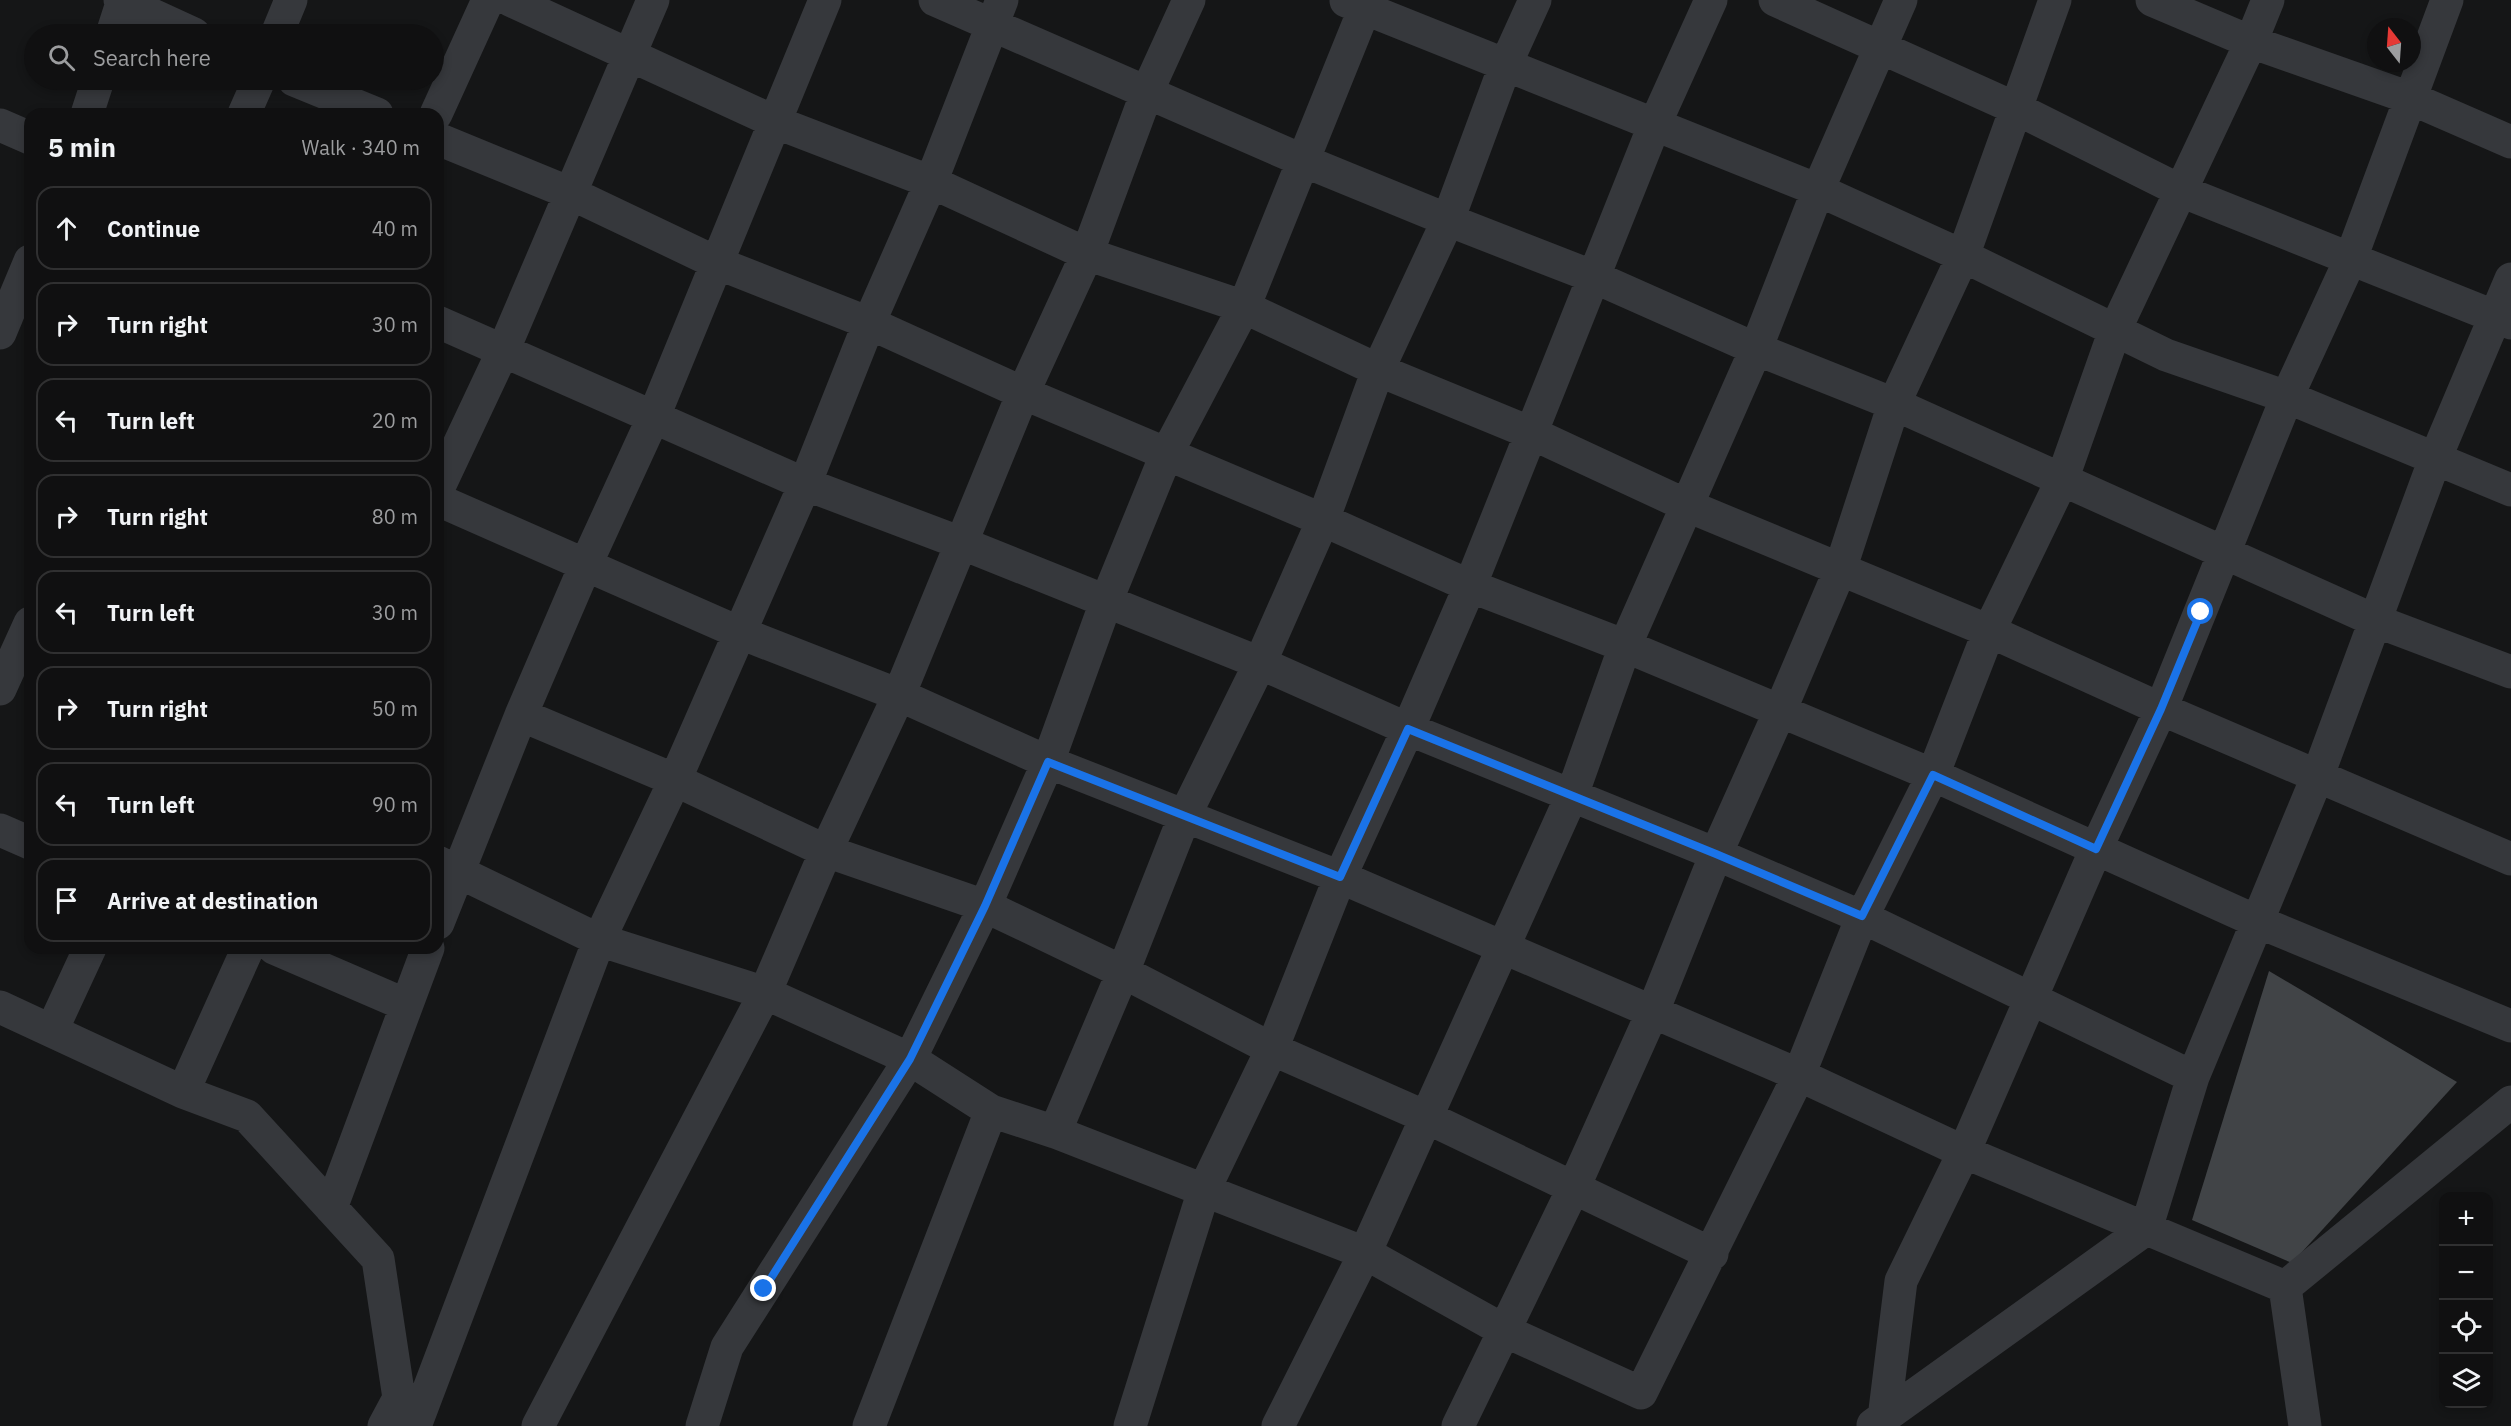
<!DOCTYPE html>
<html lang="en">
<head>
<meta charset="utf-8">
<style>
	body { margin:0; font-family:"IBM Plex Sans",sans-serif; background:#1e1e1f; color:#f1f3f6 }
	.controls { position:absolute; right:18px; bottom:18px; display:grid; overflow:hidden; border-radius:12px; box-shadow:0 3px 9px #0003 }
	.controls button { width:54px; height:54px; display:grid; place-items:center; padding:0; border:0; border-bottom:2px solid #303031; background:#101011; color:#f1f3f6; font:30px sans-serif }
	.compass { position:absolute; left:2367px; top:18px; width:54px; height:54px; border-radius:50%; background:#101011; box-shadow:0 3px 9px #0003; rotate:343deg }
	.stop { position:absolute; width:18px; height:18px; margin:-14px; border:4px solid #1a73e8; border-radius:50%; background:#fff }
	.stop.end { background:#1a73e8; border-color:#fff; box-shadow:0 2px 6px #0008 }
	.list { margin:0; padding:0; list-style:none }
	h2 { display:flex; justify-content:space-between; align-items:center; height:78px; margin:0; padding:0 24px; font-size:26px }
	h2 small { font-size:20px; font-weight:400; color:#9c9d9f }
	.list li { display:grid; grid-template-columns:39px 1fr auto; gap:18px; align-items:center; box-sizing:border-box; height:84px; margin:0 12px 12px; padding:0 12px; border:2px solid #303031; border-radius:18px }
	.list b { display:block; font-size:22px; white-space:nowrap }
	.list em { font-size:20px; font-style:normal; color:#9c9d9f }
	.icon { flex:none; width:33px; height:33px; fill:none; stroke:currentColor; stroke-width:2; stroke-linecap:round; stroke-linejoin:round }
	.map { position:relative; flex:none; width:2511px; height:1426px; overflow:hidden }
	.search { position:absolute; background:#101011; box-shadow:0 3px 9px #0003; left:24px; top:24px; width:420px; height:66px; display:flex; align-items:center; gap:15px; box-sizing:border-box; padding:0 21px; border-radius:33px; color:#9c9d9f; font-size:22px }
	.panel { position:absolute; background:#101011; box-shadow:0 3px 9px #0003; left:24px; top:108px; width:420px; height:846px; border-radius:18px }
	.map>svg:first-child { display:block }
</style>
</head>
<body>
<div class="map">
<svg width="2511" height="1426" viewBox="0 0 2511 1426">
	<rect width="100%" height="100%" fill="#151617"/>
	<path fill="#414447" d="M2269,971L2457,1082L2292,1263L2192,1220Z"/>
	<g fill="none" stroke-linecap="round" stroke-linejoin="round">
		<path stroke="#36383c" stroke-width="33" d="M120,0L194,34
			M510,0L775,122L931,182L1087,254L1244,307L1378,370L1531,433L1688,506L1989,631L2161,709L2511,859
			M935,0L1304,161L1448,220L1594,277L1756,349L1894,404L2376,621L2511,672
			M1775,0L2015,108L2181,191L2511,323
			M2152,0L2251,42L2410,98L2511,142
			M1346,1L1818,190L1963,256L2166,355L2287,397L2511,490
			M112,34L123,0
			M277,34L291,0
			M294,80L377,114
			M87,114L98,80
			M244,114L259,80
			M436,114L488,0
			M0,125L30,138
			M438,139L570,193L717,263L869,323L1023,393L1323,520L1470,586L1625,646L1933,775L2256,921L2511,1026
			M438,322L805,484L961,543L1260,663L1408,729L1716,854L1862,917L2193,1077
			M0,333L30,261
			M438,489L503,351L653,0
			M438,500L738,632L899,695L1048,762L1340,877L1799,1075L1964,1152L2285,1287
			M0,689L30,623
			M521,715L675,780L826,851L985,906L1123,972L1272,1049L1426,1117L1712,1254
			M0,830L30,843
			M438,862L599,940L765,993L910,1059L991,1111L1055,1132L1365,1253L1505,1331L1641,1393L1799,1075L1862,917L1933,775L1989,631L2062,480L2115,330L2251,42L2268,0
			M438,923L521,715L586,564L654,416L825,0
			M274,948L406,1005
			M0,1007L183,1092L247,1116L378,1259L399,1398L384,1426
			M52,1030L90,948
			M183,1092L248,948
			M1055,1132L1123,972L1185,815L1260,663L1323,520L1378,370L1448,220L1505,66L1535,0
			M331,1208L428,948
			M1884,1418L1901,1281L1964,1152L2096,849L2161,709L2287,397L2351,258L2447,0
			M1873,1425L2146,1229L2193,1077L2318,775L2435,459L2511,279
			M415,1426L599,940L675,780L805,484L869,323L931,182L1002,0
			M538,1426L765,993L826,851L899,695L1023,393L1087,254L1147,92L1189,0
			M702,1426L727,1347L910,1059L985,906L1048,762L1106,602L1166,455L1244,307L1368,0
			M869,1426L991,1111
			M1130,1426L1204,1190L1272,1049L1340,877L1408,729L1470,586L1654,126L1711,0
			M1278,1426L1365,1253L1572,795L1625,646L1756,349L1818,190L1901,0
			M1458,1426L1574,1187L1653,1011L1716,854L1780,711L1840,570L1894,404L1963,256L2055,0
			M2305,1426L2285,1287L2511,1102"/>
	</g>
	<g fill="none" stroke-linecap="round" stroke-linejoin="round">
		<path stroke="#1a73e8" stroke-width="8" d="M764,1289L910,1059L985,906L1048,762L1340,877L1408,729L1716,854L1862,916L1933,775L2096,849L2161,709L2201,612"/>
	</g>
</svg>
<div class="controls">
<button>+</button>
<button>−</button>
<button><svg class="icon" aria-label="locate" viewBox="0 0 24 24"><circle cx="12" cy="12" r="6"/><path d="M12 2v4M12 18v4M2 12h4M18 12h4"/></svg></button>
<button><svg class="icon" aria-label="layers" viewBox="0 0 24 24"><path d="M12 4l9 5-9 5-9-5zM3 14l9 5 9-5"/></svg></button>
</div>
<svg class="compass" viewBox="-18 -18 36 36"><path d="M0-13l5 13h-10z" fill="#e53935"/><path d="M0 13l5-13h-10z" fill="#9c9d9f"/></svg>
<div class="stop" style="left:2201px;top:612px"></div>
<div class="stop end" style="left:764px;top:1289px"></div>
<div class="search"><svg class="icon" aria-label="search" viewBox="0 0 24 24"><circle cx="10" cy="10" r="6"/><path d="M15 15l6 6"/></svg>Search here</div>
<section class="panel">
<h2>5 min<small>Walk · 340 m</small></h2>
<ul class="list">
<li><svg class="icon" aria-label="ahead" viewBox="0 0 24 24"><path d="M12 20V5M6 11l6-6 6 6"/></svg><div><b>Continue</b></div><em>40 m</em></li>
<li><svg class="icon" aria-label="right" viewBox="0 0 24 24"><path d="M7 20v-9h11M14 6l5 5-5 5"/></svg><div><b>Turn right</b></div><em>30 m</em></li>
<li><svg class="icon" aria-label="left" viewBox="0 0 24 24"><path d="M17 20v-9H6M10 6l-5 5 5 5"/></svg><div><b>Turn left</b></div><em>20 m</em></li>
<li><svg class="icon" aria-label="right" viewBox="0 0 24 24"><path d="M7 20v-9h11M14 6l5 5-5 5"/></svg><div><b>Turn right</b></div><em>80 m</em></li>
<li><svg class="icon" aria-label="left" viewBox="0 0 24 24"><path d="M17 20v-9H6M10 6l-5 5 5 5"/></svg><div><b>Turn left</b></div><em>30 m</em></li>
<li><svg class="icon" aria-label="right" viewBox="0 0 24 24"><path d="M7 20v-9h11M14 6l5 5-5 5"/></svg><div><b>Turn right</b></div><em>50 m</em></li>
<li><svg class="icon" aria-label="left" viewBox="0 0 24 24"><path d="M17 20v-9H6M10 6l-5 5 5 5"/></svg><div><b>Turn left</b></div><em>90 m</em></li>
<li><svg class="icon" aria-label="arrive" viewBox="0 0 24 24"><path d="M6 21V4h12l-3 4 3 4H6"/></svg><div><b>Arrive at destination</b></div></li>
</ul>
</section>
</div>
</body>
</html>
